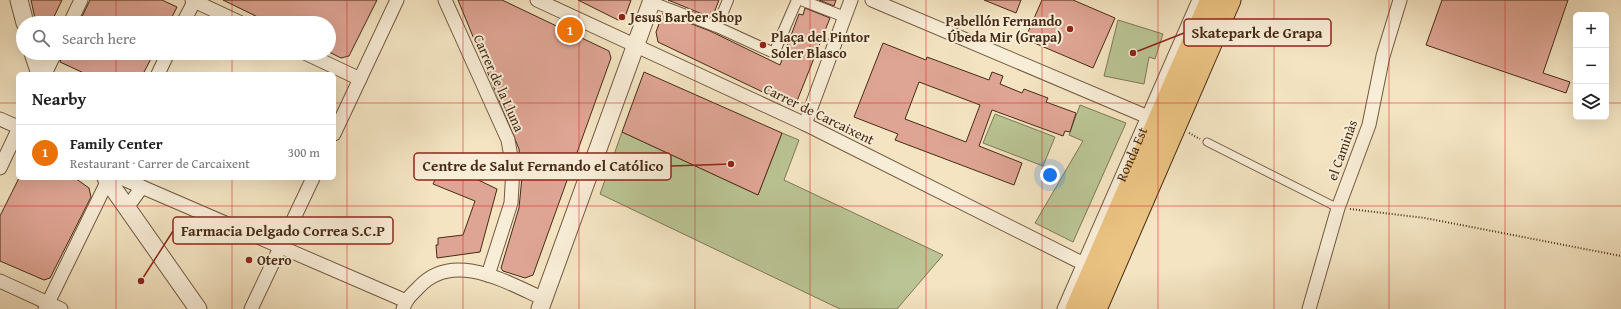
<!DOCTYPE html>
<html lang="en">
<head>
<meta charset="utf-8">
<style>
	body { margin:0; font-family:"Gentium Book Plus",serif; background:#f2f2f2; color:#222 }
	.controls { position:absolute; right:12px; top:12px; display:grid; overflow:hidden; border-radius:6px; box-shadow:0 4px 16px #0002 }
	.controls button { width:36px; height:36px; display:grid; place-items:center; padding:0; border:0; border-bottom:1px solid #e0e0e0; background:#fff; color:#222; font:20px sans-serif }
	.you { position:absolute; left:1050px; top:175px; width:14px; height:14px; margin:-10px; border:3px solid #fff; border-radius:50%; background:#1a73e8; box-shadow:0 0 0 6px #1a73e833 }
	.badge { display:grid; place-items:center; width:26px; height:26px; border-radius:50%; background:#d93025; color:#fff; font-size:13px; font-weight:700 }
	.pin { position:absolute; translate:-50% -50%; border:2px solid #fff; box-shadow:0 1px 4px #0006 }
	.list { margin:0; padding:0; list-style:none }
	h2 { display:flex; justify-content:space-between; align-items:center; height:52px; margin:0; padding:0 16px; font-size:17px }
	h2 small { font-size:13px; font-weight:400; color:#767676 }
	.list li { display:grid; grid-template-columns:26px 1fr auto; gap:12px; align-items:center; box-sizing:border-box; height:56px; padding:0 16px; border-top:1px solid #e0e0e0 }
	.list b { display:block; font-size:15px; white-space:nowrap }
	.list p { margin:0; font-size:13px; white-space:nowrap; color:#767676 }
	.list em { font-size:13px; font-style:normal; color:#767676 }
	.icon { flex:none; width:22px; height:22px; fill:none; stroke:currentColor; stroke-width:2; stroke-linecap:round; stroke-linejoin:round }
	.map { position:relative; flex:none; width:1621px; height:309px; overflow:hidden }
	.search { position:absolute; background:#fff; box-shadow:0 4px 16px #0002; left:16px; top:16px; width:320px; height:44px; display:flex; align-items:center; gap:10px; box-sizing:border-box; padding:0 14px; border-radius:22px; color:#767676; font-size:15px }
	.panel { position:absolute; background:#fff; box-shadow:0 4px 16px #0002; left:16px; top:72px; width:320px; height:108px; border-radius:6px }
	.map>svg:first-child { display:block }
</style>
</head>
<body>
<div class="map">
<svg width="1621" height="309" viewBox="0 0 1621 309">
	<rect width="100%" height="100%" fill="#f4e4c2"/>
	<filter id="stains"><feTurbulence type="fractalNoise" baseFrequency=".005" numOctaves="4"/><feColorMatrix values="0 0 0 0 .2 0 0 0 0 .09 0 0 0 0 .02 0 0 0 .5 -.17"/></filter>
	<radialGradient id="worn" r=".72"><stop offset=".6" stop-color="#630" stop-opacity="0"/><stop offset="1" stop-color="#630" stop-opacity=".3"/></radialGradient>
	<path fill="#bac494" stroke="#807855" d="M1118,20L1163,34L1155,59L1149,57L1144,84L1104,76Z
		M1080,105L1126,123L1073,242L1035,223L1083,141L1069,135Z
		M995,114L1055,137L1043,166L983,143Z
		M622,132L758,195L782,133L799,140L784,180L943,255L897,309H840L600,194Z"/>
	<path fill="#dfa594" stroke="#462b16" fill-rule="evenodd" d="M31,0H62L51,23H36Z
		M90,0H162L177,7L169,23H79Z
		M223,0H377L349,56L341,58L329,52V23H270Z
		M458,0H502L609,51L611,58L533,275L525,278L503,271L501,268L519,208L522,177L519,149Z
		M578,0H631L625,17L618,20Z
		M668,0H719L712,18Z
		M819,0H836L834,6Z
		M984,0H1021L1016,13Z
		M1042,0H1073L1115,18L1093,68L1025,39Z
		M1442,0H1568L1543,73L1570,82L1566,93L1426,45Z
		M805,8L830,18L797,101L790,105L658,42L656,32L663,13L710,31L780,65L799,14L803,15Z
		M883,43L926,60L927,57L989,80L992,72L1003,76L1000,84L1022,93L1024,89L1048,98L1046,102L1076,113L1070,132L1065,131L1063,136L992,110L979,146L1022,163L1014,185L895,140L898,134L854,117ZM919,82L980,105L966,142L905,119Z
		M63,53H154L143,74H86L60,62Z
		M644,72L782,133L758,195L622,132Z
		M443,163L497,189L480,252L437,258L436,245H438V238L463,235L475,201L433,184Z
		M19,178H75L89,188L91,197L50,278L44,280L0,261V216Z"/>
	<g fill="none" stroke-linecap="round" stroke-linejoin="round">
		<g stroke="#725941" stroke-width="9">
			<path id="service" d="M1207,142L1338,208"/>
		</g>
		<g stroke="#725941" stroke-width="12">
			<path id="pedestrian" d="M728,0L717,27L774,53L797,0
				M801,0L845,17
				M652,2L717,27"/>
		</g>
		<g stroke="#725941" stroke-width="15">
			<g id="minor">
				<path d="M192,0L241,23"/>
				<path d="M445,0L508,140L513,168L511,203L488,275"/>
				<path d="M537,0L805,124L1084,264"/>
				<path d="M872,0L1148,117"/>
				<path d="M70,23L81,0"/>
				<path d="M183,23L195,0"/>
				<path d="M305,53L360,79"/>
				<path d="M45,74L55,53"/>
				<path d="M158,74L168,53"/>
				<path d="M0,119L18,127"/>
				<path d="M805,124L851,0"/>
				<path d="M334,134L397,0"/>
				<path d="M0,168L18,130"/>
				<path d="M108,182L121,178L406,301"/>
				<path d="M126,209L142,187"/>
				<path d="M0,281L61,309"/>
				<path d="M45,309L109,178"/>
				<path d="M251,309L313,178"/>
				<path d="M403,309C406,299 412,294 419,287C453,250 506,282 544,299"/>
				<path id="s1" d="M1064,309L1199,0"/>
				<path d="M1309,309L1338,208L1369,125L1383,56L1400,0"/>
			</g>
		</g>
		<g stroke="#725941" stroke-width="19">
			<path id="tertiary" d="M19,0L25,23
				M33,53L40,74
				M106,178L198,309
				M540,309L652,0"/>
		</g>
		<g stroke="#462b16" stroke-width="23">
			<path id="primary" d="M1076,309L1211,0
				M1096,309L1230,0"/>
		</g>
		<path stroke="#462b16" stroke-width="2" stroke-dasharray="1 2" stroke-linecap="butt" d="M1189,133L1200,139
			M1350,209L1425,218L1621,256"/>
		<use href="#service" stroke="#f8edd7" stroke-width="7"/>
		<use href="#pedestrian" stroke="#f8edd7" stroke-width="10"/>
		<use href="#minor" stroke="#f8edd7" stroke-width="13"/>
		<use href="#tertiary" stroke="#f8edd7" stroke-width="17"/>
		<use href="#primary" stroke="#eac281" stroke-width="21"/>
	</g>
	<path fill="none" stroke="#d62828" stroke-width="1" stroke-opacity="0.55" d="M116,0V23M232,0V23M347,0V309M463,0V309M579,0V309M695,0V309M810,0V309M926,0V309M1042,0V309M1158,0V309M1274,0V309M1389,0V309M1505,0V309M116,53V74M232,53V74M0,103H18M334,103H1576M1606,103H1621M116,178V309M232,178V309M0,206H1621"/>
	<g fill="#8f2418" stroke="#f8edd7" stroke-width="1.5">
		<circle cx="622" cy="17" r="4"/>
		<circle cx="1070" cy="29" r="4"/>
		<circle cx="763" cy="45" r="4"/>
		<circle cx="249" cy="260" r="4"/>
	</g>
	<g text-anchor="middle" stroke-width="4" stroke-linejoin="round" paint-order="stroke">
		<g font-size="14" font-weight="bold" fill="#462b16" stroke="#f8edd7" text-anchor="start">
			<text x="630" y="22">Jesus Barber Shop</text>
			<text x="1062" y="26" text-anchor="end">Pabellón Fernando<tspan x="1062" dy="16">Úbeda Mir (Grapa)</tspan></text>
			<text x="771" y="42">Plaça del Pintor<tspan x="771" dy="16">Soler Blasco</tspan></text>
			<text x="257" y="265">Otero</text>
		</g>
		<g font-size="14" fill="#462b16" stroke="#f8edd7">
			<text transform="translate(499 83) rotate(66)" y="5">Carrer de la Lluna</text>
			<text transform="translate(819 114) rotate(26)" y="5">Carrer de Carcaixent</text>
			<text transform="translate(1342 150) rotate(-70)" y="5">el Caminàs</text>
			<text dy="5" stroke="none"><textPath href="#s1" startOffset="169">Ronda Est</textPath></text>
		</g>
	</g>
	<path fill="none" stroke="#8f2418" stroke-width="1.5" d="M1133 53L1184 33M731 164L671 166M141 281L173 231"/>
	<g fill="#8f2418" stroke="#f8edd7" stroke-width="1.5">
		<circle cx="1133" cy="53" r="4"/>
		<circle cx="731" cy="164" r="4"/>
		<circle cx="141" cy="281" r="4"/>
	</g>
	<g fill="#f8edd7" stroke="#8f2418" stroke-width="1.5">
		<rect x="1184" y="19" width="147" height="27" rx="4"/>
		<rect x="414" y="153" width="257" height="27" rx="4"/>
		<rect x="173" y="217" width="220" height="27" rx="4"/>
	</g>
	<g font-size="15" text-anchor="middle" font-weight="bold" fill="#462b16">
		<text x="1257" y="38">Skatepark de Grapa</text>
		<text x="543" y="171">Centre de Salut Fernando el Católico</text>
		<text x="283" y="236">Farmacia Delgado Correa S.C.P</text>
	</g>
	<rect width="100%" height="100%" filter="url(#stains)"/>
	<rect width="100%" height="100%" fill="url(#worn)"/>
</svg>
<div class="controls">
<button>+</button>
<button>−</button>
<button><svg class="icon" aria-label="layers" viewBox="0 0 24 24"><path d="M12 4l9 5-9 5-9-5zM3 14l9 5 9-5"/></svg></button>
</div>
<div class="you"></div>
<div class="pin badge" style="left:570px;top:30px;background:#e8710a">1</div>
<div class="search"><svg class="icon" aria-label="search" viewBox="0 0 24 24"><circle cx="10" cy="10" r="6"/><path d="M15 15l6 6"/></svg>Search here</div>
<section class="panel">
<h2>Nearby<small></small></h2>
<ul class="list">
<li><span class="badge" style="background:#e8710a">1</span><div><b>Family Center</b><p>Restaurant · Carrer de Carcaixent</p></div><em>300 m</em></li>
</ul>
</section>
</div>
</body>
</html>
